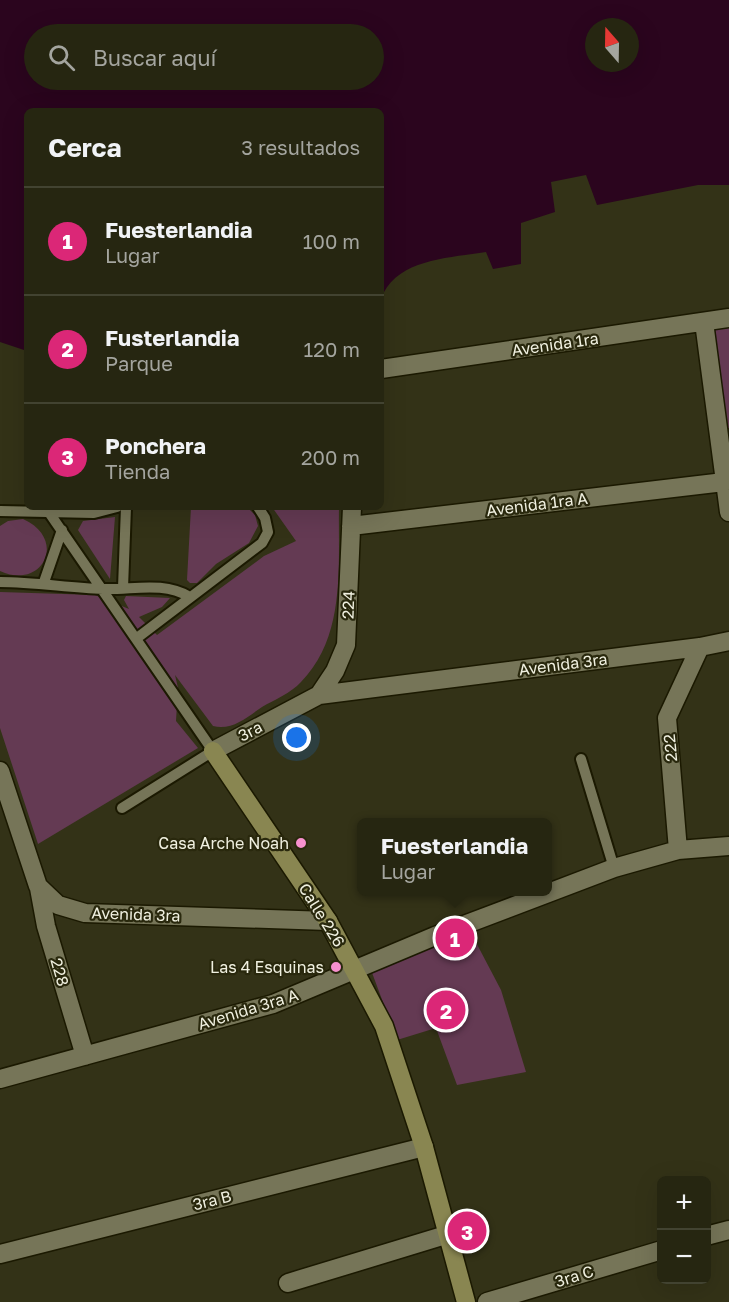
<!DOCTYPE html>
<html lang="es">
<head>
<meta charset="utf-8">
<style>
	body { margin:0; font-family:"Golos Text",sans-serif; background:#2e2e1a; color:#f1f3f6 }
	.controls { position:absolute; right:18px; bottom:18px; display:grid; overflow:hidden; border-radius:9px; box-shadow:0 6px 24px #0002 }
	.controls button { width:54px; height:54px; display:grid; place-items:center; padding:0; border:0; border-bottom:2px solid #424331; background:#262611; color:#f1f3f6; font:30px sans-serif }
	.compass { position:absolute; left:585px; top:18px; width:54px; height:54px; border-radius:50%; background:#262611; box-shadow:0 6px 24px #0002; rotate:340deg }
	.you { position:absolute; left:297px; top:738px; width:21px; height:21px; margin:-15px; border:4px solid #fff; border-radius:50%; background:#1a73e8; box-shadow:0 0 0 9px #1a73e833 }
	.badge { display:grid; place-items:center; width:39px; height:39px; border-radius:50%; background:#db2777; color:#fff; font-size:20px; font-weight:700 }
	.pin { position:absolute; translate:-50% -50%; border:3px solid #fff; box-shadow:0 2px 6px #0006 }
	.popup { position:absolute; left:357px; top:818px; width:195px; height:78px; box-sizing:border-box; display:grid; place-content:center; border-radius:9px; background:#262611; filter:drop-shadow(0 2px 4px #0005); font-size:20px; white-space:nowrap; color:#a4a59f }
	.popup b { font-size:22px; color:#f1f3f6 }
	.popup::after { content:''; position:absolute; left:50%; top:100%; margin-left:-12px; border:12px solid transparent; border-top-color:#262611 }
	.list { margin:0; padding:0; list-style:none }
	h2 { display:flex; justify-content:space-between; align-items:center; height:78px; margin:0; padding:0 24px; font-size:26px }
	h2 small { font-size:20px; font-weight:400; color:#a4a59f }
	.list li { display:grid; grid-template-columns:39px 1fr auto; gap:18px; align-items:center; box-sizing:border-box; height:108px; padding:0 24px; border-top:2px solid #424331 }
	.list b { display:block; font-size:22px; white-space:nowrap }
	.list p { margin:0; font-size:20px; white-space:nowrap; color:#a4a59f }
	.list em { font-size:20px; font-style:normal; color:#a4a59f }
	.icon { flex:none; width:33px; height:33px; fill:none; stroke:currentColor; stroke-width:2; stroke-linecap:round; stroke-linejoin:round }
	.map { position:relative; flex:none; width:729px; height:1302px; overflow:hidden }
	.search { position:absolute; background:#262611; box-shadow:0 6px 24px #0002; left:24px; top:24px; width:360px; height:66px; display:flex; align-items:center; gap:15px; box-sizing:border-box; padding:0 21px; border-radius:33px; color:#a4a59f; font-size:22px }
	.panel { position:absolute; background:#262611; box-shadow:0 6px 24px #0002; left:24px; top:108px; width:360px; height:402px; border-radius:9px }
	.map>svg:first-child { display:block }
</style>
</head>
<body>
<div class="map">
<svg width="729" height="1302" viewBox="0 0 729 1302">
	<rect width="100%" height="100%" fill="#333217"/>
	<path fill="#643a53" d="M729,318V428H717L704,322Z
		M191,507H247L255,515L258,526L249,543L216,564L197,583H190L187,580Z
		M272,507H339C338,567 346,636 301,682C291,693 274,700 262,707C247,717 232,731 213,726L175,675L178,688L176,721L198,748L38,844L0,728V592L95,595L129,609L124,600L126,596L170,598L162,607L139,617L157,635L264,556L296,541Z
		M115,517L110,579L78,530L83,521Z
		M23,519C68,539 43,591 0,571V526L8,521Z
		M470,931L501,990L526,1072L457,1085L436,1028L397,1040L371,970Z"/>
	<path fill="#2b051e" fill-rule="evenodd" d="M0,0H729V185H698L597,205L586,175L551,182L555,212L521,223V264L493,269L486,252C449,258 395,259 381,299V111H27V351L0,342ZM594,27H630V63H594ZM34,34H374V80H34Z"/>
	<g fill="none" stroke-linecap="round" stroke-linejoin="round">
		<g stroke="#1b1901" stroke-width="14">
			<path id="lane" d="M0,511L94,513L117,507
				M48,511L213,751L122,808
				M0,582C35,582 69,588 103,589C134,590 162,581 190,597
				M44,582L62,530
				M123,588L126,507
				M137,638L262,543L268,532L265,518L258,507
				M581,759L614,868"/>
		</g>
		<g stroke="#1b1901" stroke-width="21">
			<path id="street" d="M704,322L729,512
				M381,369L729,318
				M351,526L724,482
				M319,695L335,671L346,645L352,507
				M213,751L319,695L700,647L729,641
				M0,771L38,886L58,905L85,913L328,921
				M678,850L667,718L700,647
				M39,888L46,926L85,1056
				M0,1079L273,1004L435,936L614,868L678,850L729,846
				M706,1236L729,1230
				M0,1254L424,1147
				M288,1283L449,1234
				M487,1302L662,1250"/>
		</g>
		<g stroke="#1b1901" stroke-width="21">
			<path id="secondary" d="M213,751L328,921L384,1026L424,1147L466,1302"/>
		</g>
		<use href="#lane" stroke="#767558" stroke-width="10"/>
		<use href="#street" stroke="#767558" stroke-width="18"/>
		<use href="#secondary" stroke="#898651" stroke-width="18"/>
	</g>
	<g fill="#f790ce" stroke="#29280d" stroke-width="2">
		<circle cx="301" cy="843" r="6"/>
		<circle cx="336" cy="967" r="6"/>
	</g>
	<g text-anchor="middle" stroke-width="4.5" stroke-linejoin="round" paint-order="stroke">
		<g font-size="16" fill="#f0f0e0" stroke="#29280d">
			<text transform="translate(555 344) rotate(-8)" y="6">Avenida 1ra</text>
			<text transform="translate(537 504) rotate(-7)" y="6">Avenida 1ra A</text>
			<text transform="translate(348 605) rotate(-88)" y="6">224</text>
			<text transform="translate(563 664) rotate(-7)" y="6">Avenida 3ra</text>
			<text transform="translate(250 731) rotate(-28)" y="6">3ra</text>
			<text transform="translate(670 748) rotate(-95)" y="6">222</text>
			<text transform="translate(136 914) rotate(2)" y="6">Avenida 3ra</text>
			<text transform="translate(322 915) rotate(58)" y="6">Calle 226</text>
			<text transform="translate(60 972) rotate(74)" y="6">228</text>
			<text transform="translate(248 1009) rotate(-17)" y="6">Avenida 3ra A</text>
			<text transform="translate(212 1200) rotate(-14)" y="6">3ra B</text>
			<text transform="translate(574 1276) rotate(-17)" y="6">3ra C</text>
		</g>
		<g font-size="16" fill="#f0f0e0" stroke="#29280d" text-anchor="end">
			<text x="289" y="849">Casa Arche Noah</text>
			<text x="324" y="973">Las 4 Esquinas</text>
		</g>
	</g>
</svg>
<div class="controls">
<button>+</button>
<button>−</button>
</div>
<svg class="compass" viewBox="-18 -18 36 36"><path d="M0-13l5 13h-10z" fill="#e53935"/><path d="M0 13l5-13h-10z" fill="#a4a59f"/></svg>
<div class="you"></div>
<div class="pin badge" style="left:455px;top:938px">1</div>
<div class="popup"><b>Fuesterlandia</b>Lugar</div>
<div class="pin badge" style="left:446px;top:1010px">2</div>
<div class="pin badge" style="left:467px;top:1231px">3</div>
<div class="search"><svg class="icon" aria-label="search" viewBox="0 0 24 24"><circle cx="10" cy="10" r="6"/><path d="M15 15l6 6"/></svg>Buscar aquí</div>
<section class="panel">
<h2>Cerca<small>3 resultados</small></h2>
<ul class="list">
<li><span class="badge">1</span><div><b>Fuesterlandia</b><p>Lugar</p></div><em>100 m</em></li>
<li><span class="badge">2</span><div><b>Fusterlandia</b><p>Parque</p></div><em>120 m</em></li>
<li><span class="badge">3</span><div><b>Ponchera</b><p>Tienda</p></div><em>200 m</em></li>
</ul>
</section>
</div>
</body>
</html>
